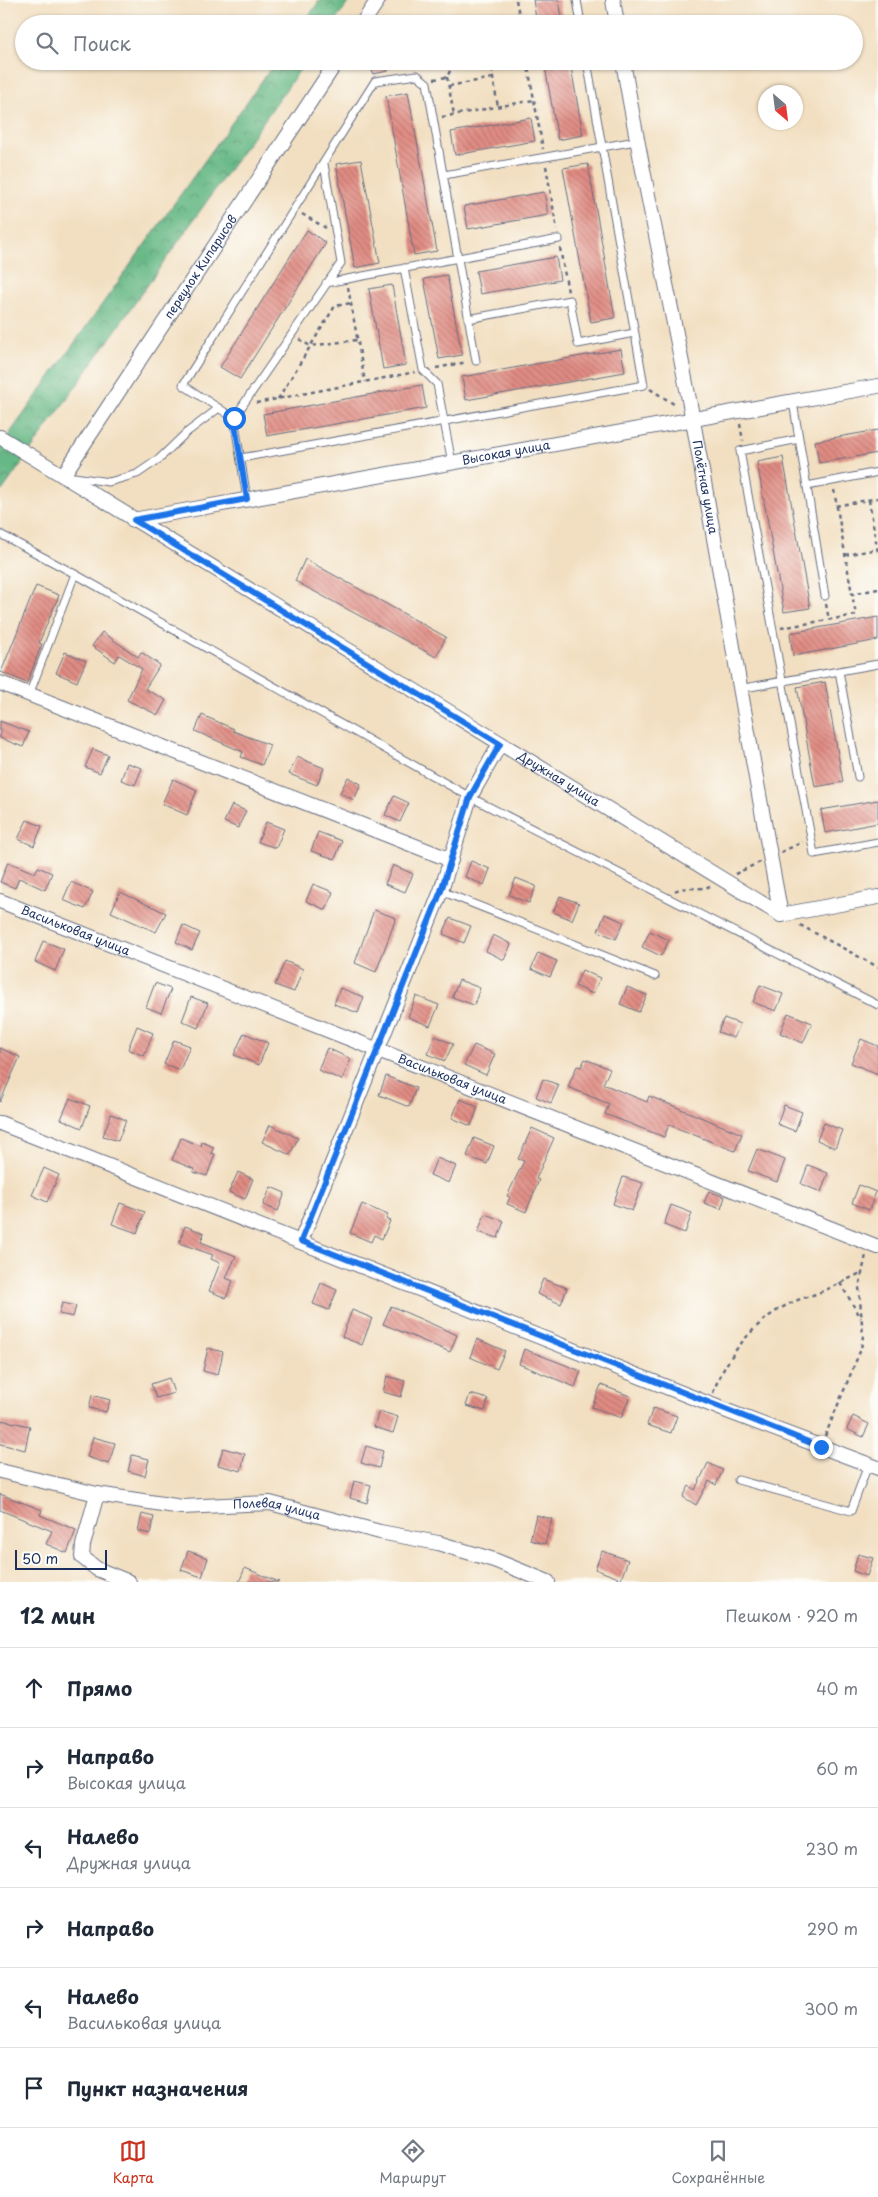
<!DOCTYPE html>
<html lang="ru">
<head>
<meta charset="utf-8">
<style>
	body { margin:0; font-family:"Playpen Sans",sans-serif; background:#f6f6f7; color:#1f2937 }
	.compass { position:absolute; left:758px; top:85px; width:45px; height:45px; border-radius:50%; background:#fff; box-shadow:0 1px 4px #0004; rotate:152deg }
	.scale { position:absolute; left:15px; bottom:12px; width:92px; box-sizing:border-box; padding-left:5px; border:2px solid #1b2f5e; border-top:0; font-size:14px; line-height:18px; white-space:nowrap; color:#1b2f5e; -webkit-text-stroke:4px #fdfcf7; paint-order:stroke }
	.stop { position:absolute; width:15px; height:15px; margin:-11px; border:4px solid #1a73e8; border-radius:50%; background:#fff }
	.stop.end { background:#1a73e8; border-color:#fff; box-shadow:0 1px 5px #0008 }
	.list { margin:0; padding:0; list-style:none }
	h2 { display:flex; justify-content:space-between; align-items:center; height:65px; margin:0; padding:0 20px; font-size:21px }
	h2 small { font-size:16px; font-weight:400; color:#747a83 }
	.list li { display:grid; grid-template-columns:32px 1fr auto; gap:15px; align-items:center; box-sizing:border-box; height:80px; padding:0 20px; border-top:1px solid #e0e1e3 }
	.list b { display:block; font-size:19px; white-space:nowrap }
	.list p { margin:0; font-size:16px; white-space:nowrap; color:#747a83 }
	.list em { font-size:16px; font-style:normal; color:#747a83 }
	.icon { flex:none; width:28px; height:28px; fill:none; stroke:currentColor; stroke-width:2; stroke-linecap:round; stroke-linejoin:round }
	.map { position:relative; flex:none; width:878px; height:1582px; overflow:hidden }
	.search { position:absolute; background:#fff; box-shadow:0 1px 4px #0004; left:15px; right:15px; top:15px; height:55px; display:flex; align-items:center; gap:12px; box-sizing:border-box; padding:0 18px; border-radius:28px; color:#747a83; font-size:19px }
	.sheet { height:545px; background:#fff }
	nav { display:flex; justify-content:space-around; align-items:center; box-sizing:border-box; height:70px; border-top:1px solid #e0e1e3; background:#fff; font-size:14px; color:#747a83 }
	nav a { display:grid; justify-items:center; gap:2px }
	nav .on { color:#c8321e }
	.map>svg:first-child { display:block }
</style>
</head>
<body>
<div class="map">
<svg width="878" height="1582" viewBox="0 0 878 1582">
	<defs>
		<pattern id="forest-crowns" width="20" height="18" patternUnits="userSpaceOnUse" patternTransform="scale(1.25)"><rect width="20" height="18" fill="#66b885"/><path d="M2 6a3 3 0 1 1 6 0M12 15a3 3 0 1 1 6 0" fill="none" stroke="#539670"/></pattern>
		<pattern id="building-back-hatch" width="6" height="6" patternUnits="userSpaceOnUse" patternTransform="scale(1.25)"><rect width="6" height="6" fill="#e18c83"/><path d="M-1 5l2 2M0 0l6 6M5-1l2 2" fill="none" stroke="#b6736e"/></pattern>
	</defs>
	<rect width="100%" height="100%" fill="#fdfcf7"/>
	<filter id="ink" filterUnits="userSpaceOnUse"><feTurbulence type="fractalNoise" baseFrequency=".02" numOctaves="2"/><feDisplacementMap in="SourceGraphic" scale="10" xChannelSelector="R" yChannelSelector="G"/><feConvolveMatrix kernelMatrix="1 2 1 2 8 2 1 2 1" color-interpolation-filters="sRGB"/></filter>
	<filter id="wash" filterUnits="userSpaceOnUse"><feTurbulence type="fractalNoise" baseFrequency=".0096" numOctaves="4" result="noise"/><feDisplacementMap in="SourceGraphic" scale="20" xChannelSelector="R" yChannelSelector="G"/><feGaussianBlur stdDeviation="1.12" result="paint"/><feColorMatrix in="noise" values="0 0 0 0 0 0 0 0 0 0 0 0 0 0 0 0 0 1.4 0 .05"/><feComposite in="paint" operator="in"/></filter>
	<g filter="url(#wash)">
		<rect width="100%" height="100%" fill="#f2dfc1"/>
		<path fill="url(#forest-crowns)" stroke="#407472" d="M320,0H350L333,24H303Z
			M276,61H306L2,491L0,490V447Z"/>
		<g id="blocks">
			<path fill="url(#building-back-hatch)" d="M533,0H559L563,24H537Z
				M370,61H387L388,71L373,74Z
				M544,61H570L583,135L558,140Z
				M408,92L437,251L414,255L386,96Z
				M531,118L535,141L455,155L451,132Z
				M361,160L380,263L355,268L336,164Z
				M588,164L615,318L591,322L563,168Z
				M544,192L548,215L468,229L464,206Z
				M307,230L326,243L240,379L220,367Z
				M556,257L560,280L480,294L476,271Z
				M447,275L462,355L439,359L424,279Z
				M392,285L406,365L383,369L369,289Z
				M621,349L625,372L466,400L462,377Z
				M422,385L426,408L267,436L263,414Z
				M878,430V453L819,463L815,441Z
				M783,457L810,608L784,612L757,462Z
				M305,559L446,637L436,657L295,581Z
				M36,586L59,595L39,643L42,644L27,683L1,672Z
				M878,617V640L793,656L790,633Z
				M102,632L138,657L141,652L160,665L145,689L166,700L158,715L127,700L142,669L119,655L115,662L92,646Z
				M65,652L86,661L77,682L56,673Z
				M825,682L843,782L815,787L797,687Z
				M202,715L234,729L233,731L270,745L262,765L241,757L243,752L195,731Z
				M0,721L29,732L23,747L0,738Z
				M93,749L108,755L100,773L85,767Z
				M297,757L324,768L317,785L289,774Z
				M127,763L142,768L135,785L121,780Z
				M348,777L361,784L354,800L340,793Z
				M173,779L197,790L187,815L162,804Z
				M394,796L409,803L400,822L385,815Z
				M878,800V823L825,833L821,810Z
				M232,805L246,811L238,828L224,822Z
				M27,820L42,826L34,846L18,839Z
				M266,822L284,829L276,848L258,842Z
				M318,832L342,841L335,859L311,851Z
				M471,861L490,869L484,885L465,877Z
				M8,862L35,873L38,867L52,873L45,890L19,878L15,888L0,882Z
				M393,865L413,874L405,892L385,884Z
				M516,878L536,886L529,903L509,895Z
				M71,882L93,892L85,909L63,900Z
				M313,884L333,892L326,910L306,901Z
				M120,892L166,913L156,932L111,912Z
				M560,896L579,903L572,920L553,912Z
				M374,910L396,918L376,972L355,963Z
				M605,914L624,922L616,939L598,931Z
				M450,918L471,926L464,943L443,934Z
				M183,925L200,933L192,950L176,942Z
				M650,931L669,940L661,956L642,947Z
				M493,935L511,944L504,960L486,951Z
				M43,941L64,949L55,971L35,962Z
				M538,953L557,961L550,977L531,969Z
				M285,961L303,969L294,992L275,985Z
				M582,970L600,978L593,994L575,986Z
				M459,980L480,988L474,1005L452,997Z
				M155,983L171,989L161,1013L146,1007Z
				M760,985L783,994L776,1011L753,1002Z
				M627,987L647,995L639,1012L620,1004Z
				M340,988L364,997L358,1013L334,1004Z
				M416,996L439,1005L430,1026L408,1017Z
				M191,997L208,1003L198,1028L182,1021Z
				M788,1013L812,1023L803,1043L780,1033Z
				M724,1018L740,1024L734,1038L718,1032Z
				M137,1026L153,1033L144,1056L128,1049Z
				M244,1033L268,1043L259,1065L234,1055Z
				M435,1036L453,1044L445,1061L427,1054Z
				M861,1039L878,1046V1074L851,1063Z
				M174,1040L190,1046L180,1070L164,1064Z
				M474,1045L495,1054L486,1075L464,1065Z
				M0,1048L20,1057L0,1102Z
				M327,1048L351,1059L342,1080L318,1070Z
				M585,1059L610,1069L603,1084L647,1102L649,1096L742,1134L735,1151L669,1125L664,1137L605,1114L609,1104L568,1087L577,1066L581,1067Z
				M386,1076L416,1088L409,1107L379,1095Z
				M543,1079L559,1085L551,1103L536,1097Z
				M70,1098L90,1106L82,1128L61,1119Z
				M460,1099L478,1107L471,1126L452,1118Z
				M784,1105L802,1112L795,1131L777,1124Z
				M111,1114L126,1120L118,1141L103,1136Z
				M824,1123L842,1130L835,1148L817,1140Z
				M270,1125L298,1138L290,1155L262,1142Z
				M532,1128L554,1138L536,1179L539,1180L526,1212L507,1204L510,1197L507,1196L524,1161L518,1159Z
				M181,1138L201,1146L202,1142L214,1147L211,1153L215,1154L207,1176L193,1172L194,1169L172,1160Z
				M474,1138L494,1146L487,1164L467,1156Z
				M757,1149L785,1160L777,1182L748,1171Z
				M437,1158L456,1166L449,1183L430,1175Z
				M808,1165L828,1173L821,1192L801,1184Z
				M44,1168L59,1175L47,1202L32,1195Z
				M238,1172L253,1179L245,1199L229,1192Z
				M623,1177L643,1183L632,1211L613,1204Z
				M859,1185L876,1192L869,1210L852,1203Z
				M271,1187L285,1193L278,1211L263,1205Z
				M709,1191L725,1197L721,1209L704,1203Z
				M120,1203L145,1212L137,1233L112,1224Z
				M362,1204L388,1215L386,1219L390,1221L382,1239L374,1235L371,1242L350,1233Z
				M671,1205L692,1213L685,1233L664,1225Z
				M485,1214L504,1221L498,1238L478,1232Z
				M185,1226L204,1233L201,1242L236,1256L226,1278L233,1281L226,1298L209,1291L220,1263L211,1259L213,1255L179,1243Z
				M543,1279L567,1288L561,1304L537,1294Z
				M321,1283L337,1290L329,1310L313,1304Z
				M62,1303L76,1306L73,1317L59,1314Z
				M391,1306L457,1335L450,1352L383,1324Z
				M352,1310L372,1318L362,1345L342,1337Z
				M477,1339L505,1351L497,1369L470,1357Z
				M208,1348L223,1352L218,1375L203,1371Z
				M524,1349L581,1371L575,1387L519,1364Z
				M387,1376L405,1381L401,1397L383,1392Z
				M169,1378L174,1393L156,1398L151,1384Z
				M601,1385L630,1396L621,1418L592,1407Z
				M470,1394L488,1399L485,1411L466,1406Z
				M92,1395L110,1400L106,1412L89,1408Z
				M653,1408L677,1416L671,1433L647,1425Z
				M379,1411L398,1417L393,1433L374,1427Z
				M853,1416L869,1424L863,1437L847,1429Z
				M1,1420L30,1426L25,1450L0,1444Z
				M93,1437L115,1443L109,1464L87,1457Z
				M366,1446L383,1451L379,1468L361,1463Z
				M223,1448L245,1454L241,1471L218,1465Z
				M132,1455L149,1459L145,1476L128,1471Z
				M708,1463L723,1470L716,1485L709,1481L696,1505L683,1497L689,1486L695,1490Z
				M354,1481L371,1485L367,1503L350,1498Z
				M0,1494L42,1510L40,1515L76,1530L67,1553L46,1544L52,1531L0,1510Z
				M142,1514L154,1517L150,1534L138,1531Z
				M536,1515L552,1519L545,1544L530,1540Z
				M188,1551L208,1558L202,1577L181,1570Z
				M602,1551L628,1560L621,1579L595,1569Z
				M858,1554L873,1558L867,1576L853,1571Z
				M245,1568L279,1582H239Z"/>
		</g>
	</g>
	<g filter="url(#ink)">
		<use href="#blocks" fill-opacity="0" stroke="#666d81" stroke-width="1"/>
		<g fill="none" stroke-linecap="round" stroke-linejoin="round">
			<g stroke="#666d81" stroke-width="9">
				<path id="lane" d="M577,0L581,24
					M444,175L636,141
					M404,268L423,370L437,384L452,463
					M326,283L559,239
					M468,319L570,300L578,344L634,333
					M793,402L825,596
					M234,418L183,385L375,81L417,75L427,83L476,361
					M799,439L740,451L814,854L878,842
					M241,458L644,385L587,61
					M74,477L109,482L137,474L159,459L186,433L219,408
					M807,486L878,472
					M247,499L234,418L341,263L324,164
					M0,534L75,574L470,797L878,1005
					M839,671L858,777
					M739,689L878,664
					M29,695L75,574
					M441,891L655,976
					M738,1480L851,1511L868,1465"/>
			</g>
			<g stroke="#666d81" stroke-width="16">
				<g id="street">
					<path d="M613,0L617,24"/>
					<path d="M362,24L378,0"/>
					<path id="s1" d="M623,61C643,182 671,301 693,421C723,585 750,750 781,915"/>
					<path id="s2" d="M0,437L781,915"/>
					<path id="s3" d="M64,474L337,61"/>
					<path id="s4" d="M133,520L878,386"/>
					<path d="M0,683L451,860"/>
					<path id="s5" d="M0,901L878,1247"/>
					<path d="M781,915L878,897"/>
					<path d="M0,1123L727,1411L878,1468"/>
					<path d="M301,1241L441,891L470,797L500,744"/>
					<path id="s6" d="M0,1471L97,1494L182,1507L270,1503L380,1532L438,1543L494,1560L548,1582"/>
					<path d="M97,1494L83,1545L82,1557L97,1569L129,1582"/>
				</g>
			</g>
			<path stroke="#666d81" stroke-width="2.5" stroke-dasharray="4 4" stroke-linecap="butt" d="M516,0L521,24
				M490,61L498,107
				M527,61L543,149
				M447,77L454,115
				M434,79L447,77L455,61
				M449,86L493,78
				M442,117L534,100
				M546,166L557,230
				M302,214L326,228
				M560,248L568,292
				M348,287L365,382
				M299,339L310,346L357,340
				M436,368L467,362
				M650,389L677,406
				M278,399L335,306L351,303
				M256,403L415,372
				M740,424L743,441
				M834,490L852,594
				M869,500L878,553
				M836,506L878,498
				M845,555L878,549
				M826,604L829,620
				M781,628L856,615L852,594L878,589
				M781,852L803,842
				M735,874L760,862
				M675,891C685,885 699,891 710,886
				M800,925L878,967
				M840,1283L861,1318
				M713,1393C725,1358 755,1320 789,1304C798,1299 808,1297 818,1293C833,1287 848,1279 863,1272
				M825,1436L861,1349L863,1336L859,1287L866,1255"/>
			<use href="#lane" stroke="#fff" stroke-width="7"/>
			<use href="#street" stroke="#fff" stroke-width="14"/>
		</g>
	</g>
	<g fill="none" stroke-linecap="round" stroke-linejoin="round" filter="url(#ink)">
		<path stroke="#1a73e8" stroke-width="6" d="M234,418L247,499L134,520L500,744L470,797L441,891L301,1241L821,1447"/>
	</g>
	<g text-anchor="middle" stroke-width="5" stroke-linejoin="round" paint-order="stroke">
		<g font-size="12" fill="#1b2f5e" stroke="#fdfcf7">
			<text dy="4" stroke="none"><textPath href="#s3" startOffset="248">переулок Кипарисов</textPath></text>
			<text dy="4" stroke="none"><textPath href="#s4" startOffset="379">Высокая улица</textPath></text>
			<text dy="4" stroke="none"><textPath href="#s1" startOffset="434">Полётная улица</textPath></text>
			<text dy="4" stroke="none"><textPath href="#s2" startOffset="655">Дружная улица</textPath></text>
			<text dy="4" stroke="none"><textPath href="#s5" startOffset="81">Васильковая улица</textPath></text>
			<text dy="4" stroke="none"><textPath href="#s5" startOffset="486">Васильковая улица</textPath></text>
			<text dy="4" stroke="none"><textPath href="#s6" startOffset="281">Полевая улица</textPath></text>
		</g>
	</g>
</svg>
<svg class="compass" viewBox="-18 -18 36 36"><path d="M0-13l5 13h-10z" fill="#e53935"/><path d="M0 13l5-13h-10z" fill="#747a83"/></svg>
<div class="scale">50 m</div>
<div class="stop" style="left:234px;top:418px"></div>
<div class="stop end" style="left:821px;top:1447px"></div>
<div class="search"><svg class="icon" aria-label="search" viewBox="0 0 24 24"><circle cx="10" cy="10" r="6"/><path d="M15 15l6 6"/></svg>Поиск</div>
</div>
<section class="sheet">
<h2>12 мин<small>Пешком · 920 m</small></h2>
<ul class="list">
<li><svg class="icon" aria-label="ahead" viewBox="0 0 24 24"><path d="M12 20V5M6 11l6-6 6 6"/></svg><div><b>Прямо</b></div><em>40 m</em></li>
<li><svg class="icon" aria-label="right" viewBox="0 0 24 24"><path d="M7 20v-9h11M14 6l5 5-5 5"/></svg><div><b>Направо</b><p>Высокая улица</p></div><em>60 m</em></li>
<li><svg class="icon" aria-label="left" viewBox="0 0 24 24"><path d="M17 20v-9H6M10 6l-5 5 5 5"/></svg><div><b>Налево</b><p>Дружная улица</p></div><em>230 m</em></li>
<li><svg class="icon" aria-label="right" viewBox="0 0 24 24"><path d="M7 20v-9h11M14 6l5 5-5 5"/></svg><div><b>Направо</b></div><em>290 m</em></li>
<li><svg class="icon" aria-label="left" viewBox="0 0 24 24"><path d="M17 20v-9H6M10 6l-5 5 5 5"/></svg><div><b>Налево</b><p>Васильковая улица</p></div><em>300 m</em></li>
<li><svg class="icon" aria-label="arrive" viewBox="0 0 24 24"><path d="M6 21V4h12l-3 4 3 4H6"/></svg><div><b>Пункт назначения</b></div></li>
</ul>
</section>
<nav>
<a class="on"><svg class="icon" aria-label="map" viewBox="0 0 24 24"><path d="M3 6l6-2 6 2 6-2v14l-6 2-6-2-6 2zM9 4v14M15 6v14"/></svg>Карта</a>
<a><svg class="icon" aria-label="directions" viewBox="0 0 24 24"><path d="M12 3l9 9-9 9-9-9zM9 14v-3h6M13 9l2 2-2 2"/></svg>Маршрут</a>
<a><svg class="icon" aria-label="saved" viewBox="0 0 24 24"><path d="M7 4h10v16l-5-4-5 4z"/></svg>Сохранённые</a>
</nav>
</body>
</html>
